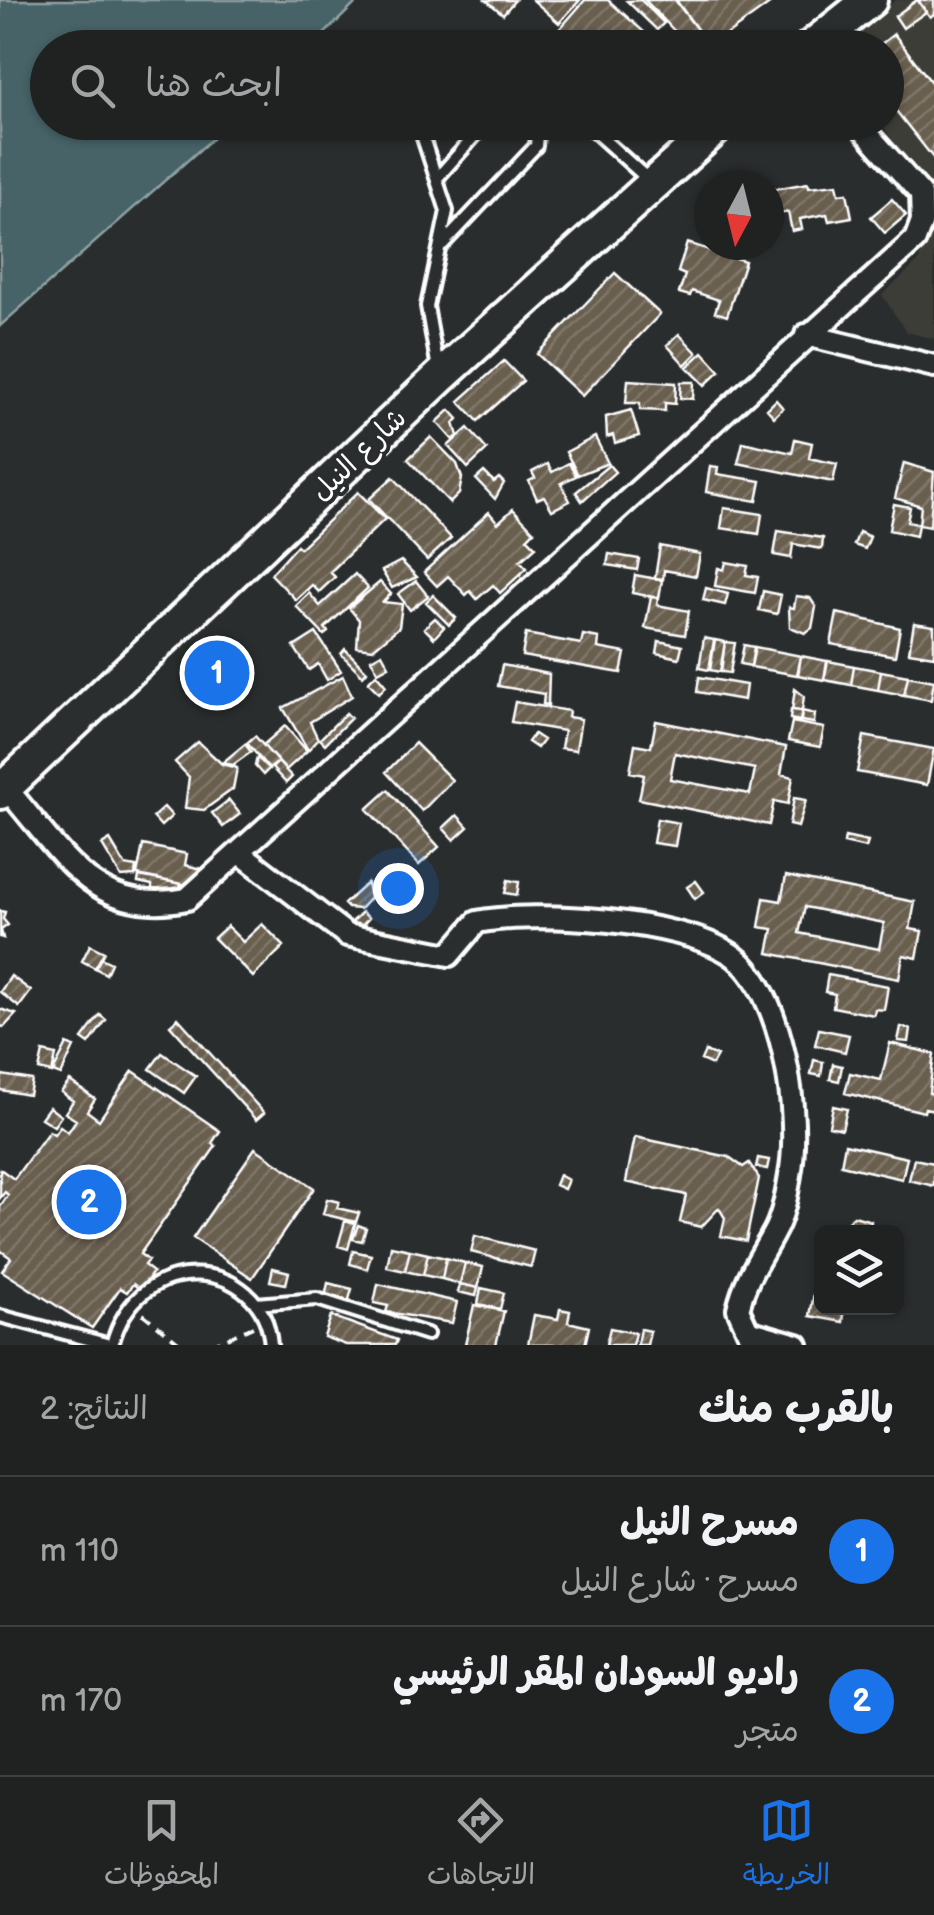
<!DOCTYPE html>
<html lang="ar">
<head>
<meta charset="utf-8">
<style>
	body { margin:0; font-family:"Balsamiq Sans","Playpen Sans Arabic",sans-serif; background:#2d2f2f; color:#f1f3f6; direction:rtl }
	.controls { position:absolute; right:30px; bottom:30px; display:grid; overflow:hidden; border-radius:15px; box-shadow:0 2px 8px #0004 }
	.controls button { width:90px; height:90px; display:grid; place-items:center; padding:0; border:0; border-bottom:2px solid #3d3f40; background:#202222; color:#f1f3f6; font:50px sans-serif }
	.compass { position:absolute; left:694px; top:170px; width:90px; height:90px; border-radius:50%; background:#202222; box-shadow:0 2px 8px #0004; rotate:187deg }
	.you { position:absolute; left:398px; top:888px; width:35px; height:35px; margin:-25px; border:8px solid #fff; border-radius:50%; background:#1a73e8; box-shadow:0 0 0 15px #1a73e833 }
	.badge { display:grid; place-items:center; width:65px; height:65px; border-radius:50%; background:#1a73e8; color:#fff; font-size:32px; font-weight:700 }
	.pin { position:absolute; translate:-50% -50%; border:5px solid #fff; box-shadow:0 2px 10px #0006 }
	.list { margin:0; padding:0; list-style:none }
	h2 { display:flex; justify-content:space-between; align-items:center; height:130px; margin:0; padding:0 40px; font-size:42px }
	h2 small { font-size:32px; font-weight:400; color:#a2a4a5 }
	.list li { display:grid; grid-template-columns:65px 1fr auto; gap:30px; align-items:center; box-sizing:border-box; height:150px; padding:0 40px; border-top:2px solid #3d3f40 }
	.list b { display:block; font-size:38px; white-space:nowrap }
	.list p { margin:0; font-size:32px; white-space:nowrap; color:#a2a4a5 }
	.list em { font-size:32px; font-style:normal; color:#a2a4a5 }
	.icon { flex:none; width:55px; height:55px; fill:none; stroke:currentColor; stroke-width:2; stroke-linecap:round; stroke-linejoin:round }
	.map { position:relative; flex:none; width:934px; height:1345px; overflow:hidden; direction:ltr }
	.search { position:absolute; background:#202222; box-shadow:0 2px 8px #0004; left:30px; right:30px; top:30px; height:110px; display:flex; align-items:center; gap:25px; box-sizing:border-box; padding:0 35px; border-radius:55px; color:#a2a4a5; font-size:38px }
	.sheet { height:430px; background:#202222 }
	nav { display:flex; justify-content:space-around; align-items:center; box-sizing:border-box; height:140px; border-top:2px solid #3d3f40; background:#202222; font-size:28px; color:#a2a4a5 }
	nav a { display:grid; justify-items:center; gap:5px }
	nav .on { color:#1a73e8 }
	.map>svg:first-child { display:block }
</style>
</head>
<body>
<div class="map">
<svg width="934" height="1345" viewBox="0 0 934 1345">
	<defs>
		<pattern id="building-hatch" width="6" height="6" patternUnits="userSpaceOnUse" patternTransform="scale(2.5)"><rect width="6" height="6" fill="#695f50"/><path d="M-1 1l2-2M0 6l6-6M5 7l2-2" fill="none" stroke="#80776a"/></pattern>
	</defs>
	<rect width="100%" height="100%" fill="#2a2d2e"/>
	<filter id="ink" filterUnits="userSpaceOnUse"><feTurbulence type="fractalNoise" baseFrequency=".01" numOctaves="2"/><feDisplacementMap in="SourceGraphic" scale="20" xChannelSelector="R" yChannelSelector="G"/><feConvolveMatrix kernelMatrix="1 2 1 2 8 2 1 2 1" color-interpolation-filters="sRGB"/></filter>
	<g filter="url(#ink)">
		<path fill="#3d3c38" d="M896,0H934V339L907,332L882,295L919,261L933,201L881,123L886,122V48H837Z"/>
		<path fill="#466468" stroke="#90a2a4" stroke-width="2.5" d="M0,0H359L311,47L48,48V122L230,123L0,326Z"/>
		<path fill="url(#building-hatch)" stroke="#fff" stroke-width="2.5" fill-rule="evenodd" d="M486,0H515L503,14Z
			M533,0H580L559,23Z
			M585,0H608L653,40L648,48H543Z
			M641,0L664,23L657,30L627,1Z
			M645,0H675L698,31L685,42Z
			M676,0H775L710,47Z
			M917,0L926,12L903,28L895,16Z
			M918,0H934V14L930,17Z
			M894,34L934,86V159L886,98V48H876Z
			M808,183L809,187L837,184L839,194L847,193L852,217L829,221L827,214L800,219L802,229L792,231L788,212L769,216V190Z
			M892,199L906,215L885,233L871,217Z
			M687,243L745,261L727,316L715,312L719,300L692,291L690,296L679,293L685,275L678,272Z
			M615,273L660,314L582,396L537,354Z
			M679,334L697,353L685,365L667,345Z
			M703,352L720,371L705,385L687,367Z
			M504,361L523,381L478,421L459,401Z
			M628,380L676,383L675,404L665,403V411L640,410V403H626Z
			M681,382H694L693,399L680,398Z
			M776,400L783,408L774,417L767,409Z
			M450,410L458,419L454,423L458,436L453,440L437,422Z
			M631,410L639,436L615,443L613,435L607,437L606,417Z
			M468,428L487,450L468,468L448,446Z
			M431,437L457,464L462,478L459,494L450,503L408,459Z
			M595,437L608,463L578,475L566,452Z
			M795,439L812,443L809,458L837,464L833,482L738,463L743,442L792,453Z
			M569,463L576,476L561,483L570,501L552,510L544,496L537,499L529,481L535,478L532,472L548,464L552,472Z
			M904,463L934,472L930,527L919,525L921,506L895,498Z
			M609,465L615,472L582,501L576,492Z
			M710,466L718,467L717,474L761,481L757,501L706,492Z
			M484,472L494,482L499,478L504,483L495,499L476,479Z
			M393,477L451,538L427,560L369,499Z
			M358,492L385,519L330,572L335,577L319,592L312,585L296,600L271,574L297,545L300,548Z
			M894,504L910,507L907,522L918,524L916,536L889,530Z
			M724,508L762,514L759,534L721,528Z
			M513,509L534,531L527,538L536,547L520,561L527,568L500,593L493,585L477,599L470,591L466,595L448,576L437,586L424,572L489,512L498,523Z
			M778,531L823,538L822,549L793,544L791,558L774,555Z
			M859,532L870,537L865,549L854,545Z
			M660,546L700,554L696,576L664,570L663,579L655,578Z
			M609,554L639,559L637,570L607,565Z
			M401,561L417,577L392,588L382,571Z
			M726,562L748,566L746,575L758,577L755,593L715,586L718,568L724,570Z
			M355,574L368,588L325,628L328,632L324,635L296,606L309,593L320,606Z
			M635,575L662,580L659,598L632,593Z
			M416,581L428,596L410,610L398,594Z
			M380,582L391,594L383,602L402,604L399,627L373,649L357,647L359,620L349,608Z
			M706,588L728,594L725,605L703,600Z
			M763,591L781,595L777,614L759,610Z
			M433,595L456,618L449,625L426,602Z
			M796,596L810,598L816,607L812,628L805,633L790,627L789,607L794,608Z
			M651,597L658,598L657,605L689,611L685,635L645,628Z
			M837,613L900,628L895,656L831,644Z
			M435,618L444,627L434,638L424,628Z
			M914,623L934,626V656L909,652Z
			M316,633L341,671L327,680L318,664L309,670L294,647Z
			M526,634L581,644L583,635L599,638L598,648L625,653L621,673L522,656Z
			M704,638L714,640L709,670L699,668Z
			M715,640L725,642L720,672L710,670Z
			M659,641L682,646L679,658L657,653Z
			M725,642L735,643L730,673L721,672Z
			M744,645L754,647L751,666L740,664Z
			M755,647L801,656L797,675L751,667Z
			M345,649L367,671L363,676L341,654Z
			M382,653L389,666L378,672L371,659Z
			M801,656L827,661L824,680L798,675Z
			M828,661L854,666L851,685L824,680Z
			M502,665L549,674L548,705L543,704L544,694L498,686Z
			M854,666L881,671L878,690L851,685Z
			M881,671L908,676L904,695L878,690Z
			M376,674L386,686L379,693L368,682Z
			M343,676L352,696L310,722L318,739L308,750L283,708Z
			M908,676L934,681L931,700L904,695Z
			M699,677L746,685L744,700L697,692Z
			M795,689L804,696L802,711L792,710Z
			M515,702L569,711L568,717L581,719L576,750L561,748L564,731L511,722Z
			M791,710L802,711L800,721L790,719Z
			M802,711L815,714L814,723L801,721Z
			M346,713L351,718L325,744L320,739Z
			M656,721L786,747L781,774L793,777L788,804L774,801L769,825L639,799L644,775L630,772L635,744L651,747ZM675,753L755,769L750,794L670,779Z
			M792,722L824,728L820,747L788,741Z
			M285,726L307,751L286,770L263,745Z
			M534,734L543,740L537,748L528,742Z
			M255,736L278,762L269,769L247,743Z
			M864,736L934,749L927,785L857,772Z
			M198,742L222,764L237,768L233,789L204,810L185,808L189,777L175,762Z
			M415,743L452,780L422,811L386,772Z
			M245,744L251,752L233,765L222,763Z
			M257,757L269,769L263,775L255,766Z
			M278,762L292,777L286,783L272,768Z
			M388,790L439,847L419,865L367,809Z
			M794,798L806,800L798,827L789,825Z
			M229,800L240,814L223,827L212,813Z
			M164,807L172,816L161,826L153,817Z
			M457,815L468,827L454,840L443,828Z
			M657,819L679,823L675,846L653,843Z
			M845,837L868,842L866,848L844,843Z
			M110,840L125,865L136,867L135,876L121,877L102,845Z
			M143,845L187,854L185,865L202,869L187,885L137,875Z
			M139,876L182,884L174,893L152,889V885L138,882Z
			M786,876L915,902L910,929L922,931L917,958L903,955L899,979L768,953L773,929L759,927L764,898L781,901ZM805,907L884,923L879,949L799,933Z
			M508,880L519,882L517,895L505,893Z
			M696,881L704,892L695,899L687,887Z
			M367,883L370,898L360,909L348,908L344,904Z
			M0,911L5,912L3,919L8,925L1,930L3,938L0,937Z
			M362,912L369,918L355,933L348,926Z
			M262,924L284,946L253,977L214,938L227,926L243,942Z
			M90,945L104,952L95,968L82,961Z
			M101,958L111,963L106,974L95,968Z
			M828,975L888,986L884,1010L875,1009L874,1015L833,1007L835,994L825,992Z
			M11,976L31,991L19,1007L0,992Z
			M0,1009L16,1014L4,1027L0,1026Z
			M100,1015L106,1020L89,1044L82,1039Z
			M178,1018L264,1113L256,1120L170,1025Z
			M901,1027L911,1029L909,1042L898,1041Z
			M819,1029L849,1035L845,1052L815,1045Z
			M890,1043L934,1054L929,1093L934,1094V1110L925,1108L924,1112L845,1093L850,1073L881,1080Z
			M67,1044L74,1047L61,1075L53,1072Z
			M705,1051L717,1056L712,1065L701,1060Z
			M43,1052L56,1055L52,1073L39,1070Z
			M162,1053L196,1076L184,1093L150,1069Z
			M814,1060L823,1062L821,1076L811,1074Z
			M833,1064L842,1066L839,1081L830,1079Z
			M133,1071L220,1131L212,1143L216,1146L140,1254L148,1260L144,1265L153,1272L141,1290L133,1284L127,1292L120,1288L92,1328L2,1271L11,1258L0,1250V1207L8,1195L5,1192L0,1198V1169L14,1179L49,1131L54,1134L60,1126L68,1132L76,1120L65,1113L73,1101L61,1092L70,1081L95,1099L87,1111L99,1120Z
			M2,1075L32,1080L29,1095L0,1090Z
			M833,1106L847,1109L842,1129L829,1126Z
			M49,1107L61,1116L54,1126L41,1118Z
			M635,1137L729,1157L743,1167L749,1163L759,1178L746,1241L721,1236L725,1218L719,1208L701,1227L680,1222L686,1195L626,1182Z
			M845,1144L907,1158L902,1179L841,1165Z
			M255,1148L314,1188L252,1278L193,1238Z
			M758,1158L769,1160L767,1169L756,1167Z
			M914,1159L934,1163V1186L909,1180Z
			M559,1175L568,1180L564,1189L555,1185Z
			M327,1199L339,1202L337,1208L359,1213L356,1222L323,1214Z
			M854,1216L871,1221L870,1232H842L843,1225Z
			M345,1221L355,1224L348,1249L338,1246Z
			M358,1225L366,1228L362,1241L353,1239Z
			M475,1236L535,1251L531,1267L471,1252Z
			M391,1246L410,1250L405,1271L387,1267Z
			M410,1250L428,1254L423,1275L405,1271Z
			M353,1251L371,1255L367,1269L350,1264Z
			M428,1254L446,1258L442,1279L423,1275Z
			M446,1258L465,1263L460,1284L442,1279Z
			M465,1263L483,1267L478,1288L460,1284Z
			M273,1268L289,1272L286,1284L270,1281Z
			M328,1283L352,1289L348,1303L325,1297Z
			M378,1284L457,1302L452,1323L386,1312L388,1306L374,1303Z
			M460,1284L478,1288L476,1296L458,1292Z
			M481,1288L504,1293L500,1309L478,1304Z
			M814,1293L822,1294V1310L844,1314L843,1322L810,1316Z
			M474,1305L504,1311L496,1345H465Z
			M560,1309L570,1311L568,1322L589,1327L585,1345H528L534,1315L558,1319Z
			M331,1316L397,1340L395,1345H346L324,1337Z
			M610,1328L635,1333L632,1345H606Z
			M640,1329L650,1331L647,1345H637Z"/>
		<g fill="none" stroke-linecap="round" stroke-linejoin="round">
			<g stroke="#fff" stroke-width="18">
				<path id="lane" d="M488,48H500
					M425,122L423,138L447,211L427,306L438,369
					M584,122L651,182
					M438,177L487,122
					M443,244L536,146L538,122
					M256,1304L317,1299L427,1334
					M0,1316L110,1345
					M112,1345C137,1246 264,1256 271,1345"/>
			</g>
			<g stroke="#fff" stroke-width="28">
				<path id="street" d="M806,335L934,366
					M5,787C61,850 92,918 187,899L915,240L922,221L921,194L857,122
					M239,852L347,935L449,955L477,922C537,910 679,920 731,954C784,990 801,1117 790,1175C787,1194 783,1217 773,1234C759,1260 745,1279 738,1309L748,1331L797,1345"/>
			</g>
			<g stroke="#fff" stroke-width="40">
				<path id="primary" d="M810,48L870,0
					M0,792L440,377L722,122"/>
			</g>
			<path stroke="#fff" stroke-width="4" stroke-dasharray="10 8" stroke-linecap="butt" d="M143,1314L182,1345
				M185,1345H200
				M211,1345L253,1327"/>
			<use href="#lane" stroke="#2a2d2e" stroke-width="10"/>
			<use href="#street" stroke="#2a2d2e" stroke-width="20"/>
			<use href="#primary" stroke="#2a2d2e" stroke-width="32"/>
		</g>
	</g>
	<g text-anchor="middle" stroke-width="8" stroke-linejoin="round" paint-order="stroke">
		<g font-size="28" fill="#fff" stroke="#2a2d2e">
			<text transform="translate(358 454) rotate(-44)" y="10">شارع النيل</text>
		</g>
	</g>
</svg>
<div class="controls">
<button><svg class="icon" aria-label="layers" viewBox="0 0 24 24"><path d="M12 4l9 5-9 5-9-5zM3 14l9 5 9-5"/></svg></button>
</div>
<svg class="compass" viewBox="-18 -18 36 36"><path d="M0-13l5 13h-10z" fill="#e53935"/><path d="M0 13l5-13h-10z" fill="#a2a4a5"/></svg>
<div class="you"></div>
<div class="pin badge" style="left:217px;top:673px">1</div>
<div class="pin badge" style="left:89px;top:1202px">2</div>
<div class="search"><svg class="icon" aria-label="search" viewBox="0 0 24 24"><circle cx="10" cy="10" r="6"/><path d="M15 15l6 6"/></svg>ابحث هنا</div>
</div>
<section class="sheet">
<h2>بالقرب منك<small>النتائج: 2</small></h2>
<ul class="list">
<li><span class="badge">1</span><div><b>مسرح النيل</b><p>مسرح · شارع النيل</p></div><em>110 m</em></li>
<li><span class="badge">2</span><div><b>راديو السودان المقر الرئيسي</b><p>متجر</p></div><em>170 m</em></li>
</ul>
</section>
<nav>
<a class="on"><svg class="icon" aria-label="map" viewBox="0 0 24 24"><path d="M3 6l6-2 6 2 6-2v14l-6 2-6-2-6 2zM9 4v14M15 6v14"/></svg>الخريطة</a>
<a><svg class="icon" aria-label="directions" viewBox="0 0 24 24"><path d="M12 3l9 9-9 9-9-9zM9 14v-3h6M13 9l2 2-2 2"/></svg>الاتجاهات</a>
<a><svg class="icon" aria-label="saved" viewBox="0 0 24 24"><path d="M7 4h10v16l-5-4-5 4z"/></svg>المحفوظات</a>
</nav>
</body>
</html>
